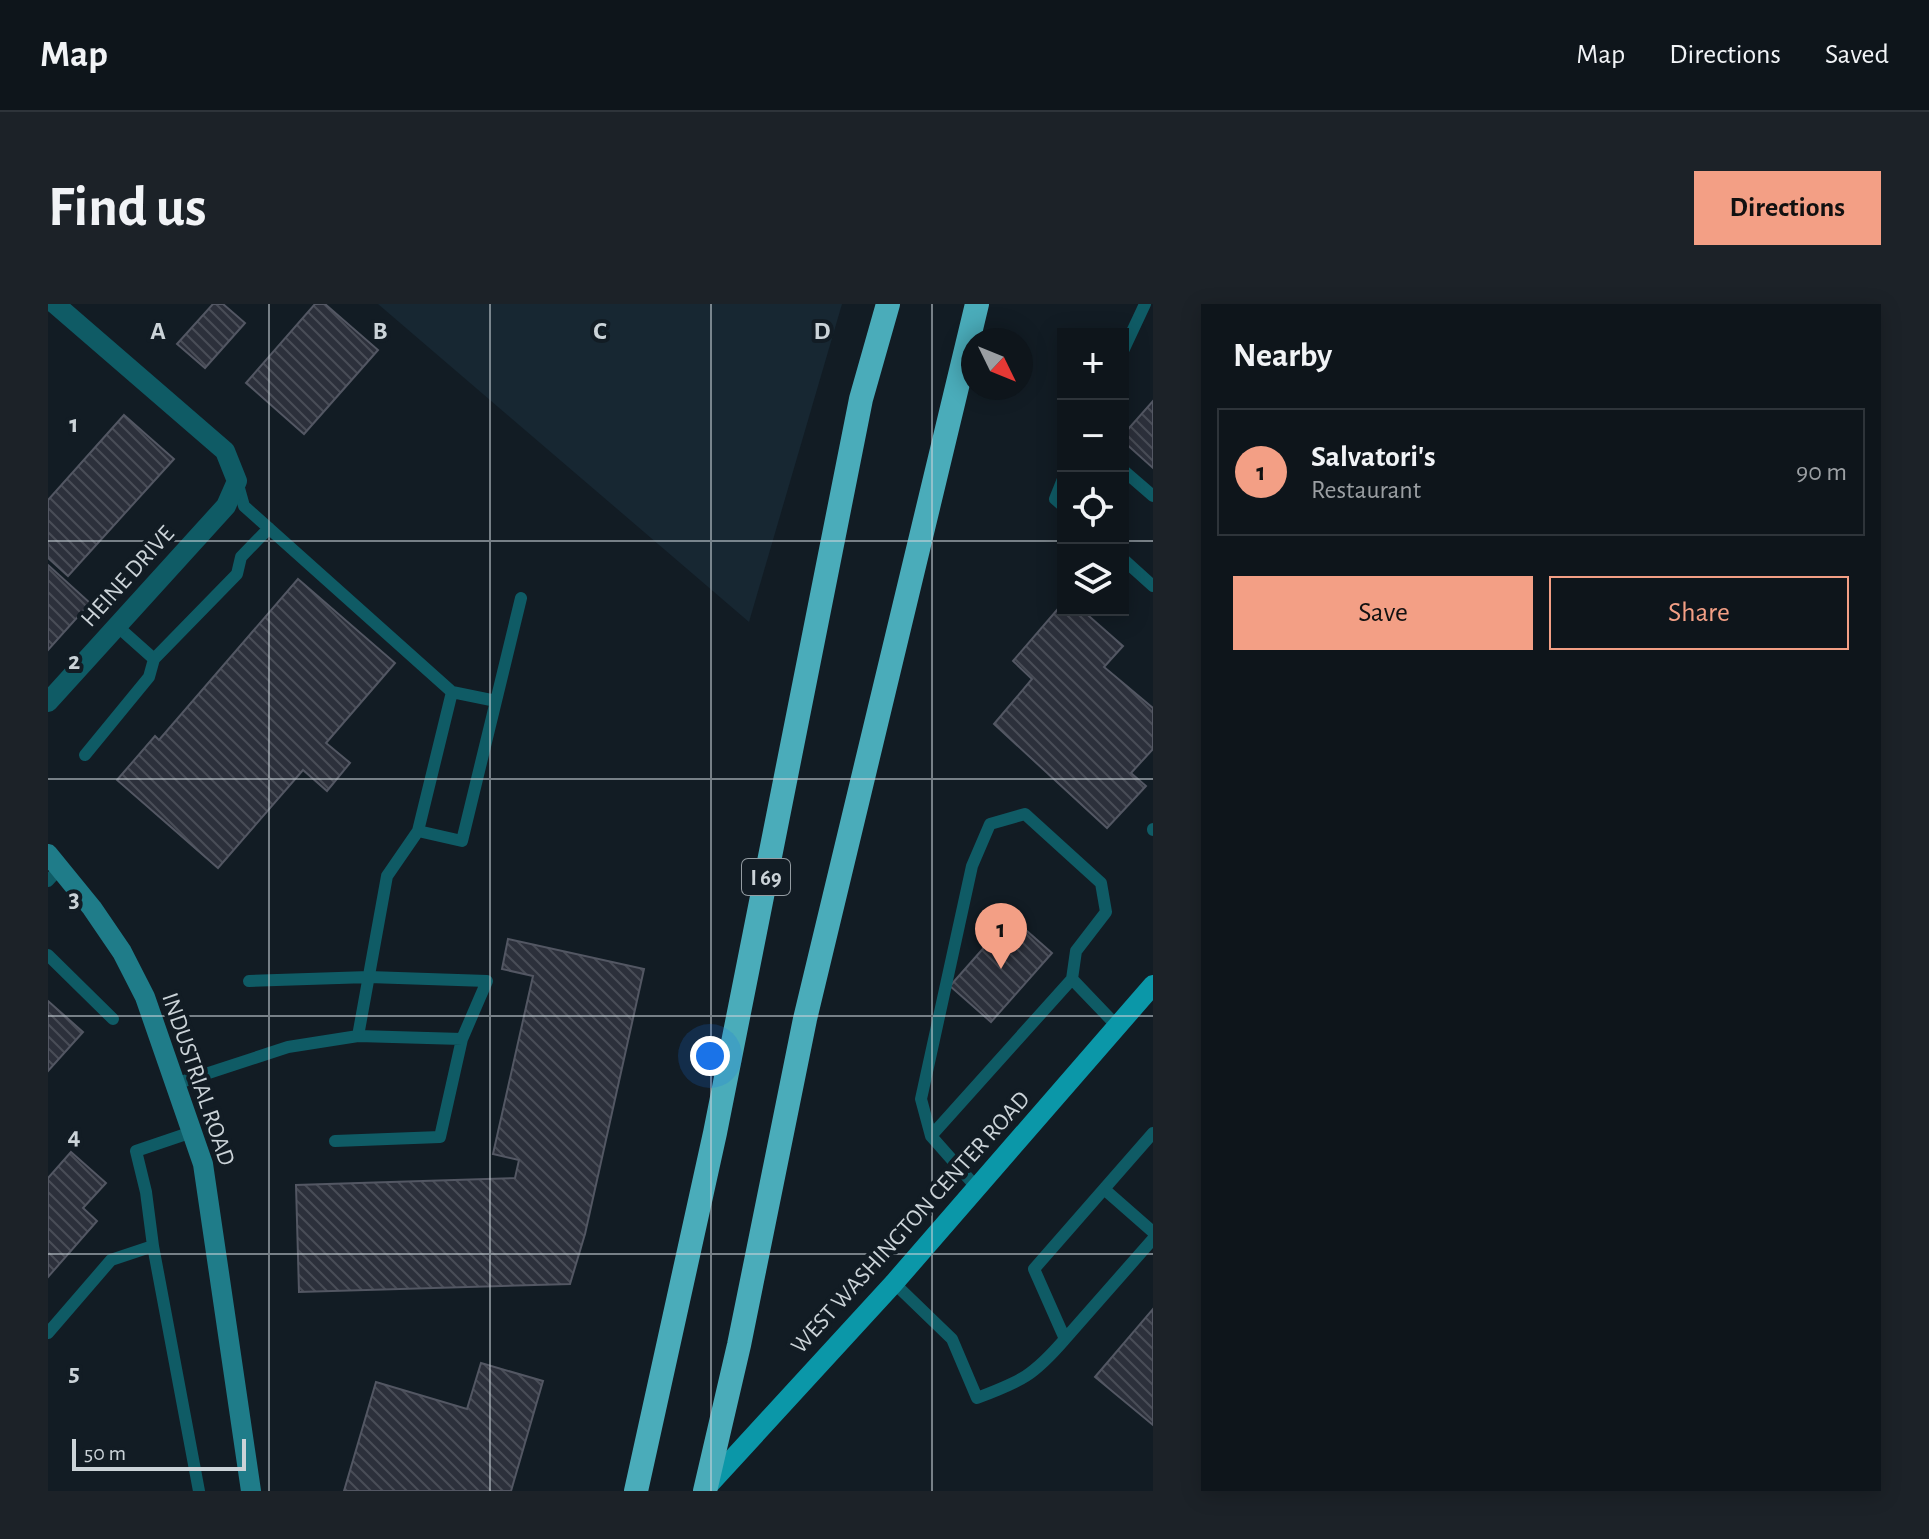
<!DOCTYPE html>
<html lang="en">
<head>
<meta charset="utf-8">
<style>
	body { margin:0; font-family:"Alegreya Sans",sans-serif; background:#1c2228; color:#f1f3f6 }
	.controls { position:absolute; right:24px; top:24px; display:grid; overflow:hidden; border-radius:0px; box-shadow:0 4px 20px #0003 }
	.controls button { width:72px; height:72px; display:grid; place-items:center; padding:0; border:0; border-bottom:2px solid #2e343a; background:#0e151b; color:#f1f3f6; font:40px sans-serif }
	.compass { position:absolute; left:913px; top:24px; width:72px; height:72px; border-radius:50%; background:#0e151b; box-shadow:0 4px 20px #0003; rotate:133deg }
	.scale { position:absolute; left:24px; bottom:20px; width:174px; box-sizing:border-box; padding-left:8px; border:4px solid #cbd3d8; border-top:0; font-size:22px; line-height:28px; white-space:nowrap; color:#cbd3d8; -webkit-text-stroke:6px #121c24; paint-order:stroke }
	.you { position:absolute; left:662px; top:752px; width:28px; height:28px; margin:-20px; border:6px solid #fff; border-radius:50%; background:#1a73e8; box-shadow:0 0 0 12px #1a73e833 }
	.badge { display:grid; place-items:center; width:52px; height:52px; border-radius:50%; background:#f39f85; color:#111; font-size:26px; font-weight:700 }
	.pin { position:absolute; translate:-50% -66px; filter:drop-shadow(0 2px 4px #0008) }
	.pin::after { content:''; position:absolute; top:42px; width:28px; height:24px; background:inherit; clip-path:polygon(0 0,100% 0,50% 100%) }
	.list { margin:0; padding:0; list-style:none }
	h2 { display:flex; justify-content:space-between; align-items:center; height:104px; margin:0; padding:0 32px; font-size:34px }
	h2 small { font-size:26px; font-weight:400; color:#9b9fa3 }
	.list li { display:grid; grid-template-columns:52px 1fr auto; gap:24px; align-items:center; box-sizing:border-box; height:128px; margin:0 16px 16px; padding:0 16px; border:2px solid #2e343a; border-radius:0px }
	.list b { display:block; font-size:30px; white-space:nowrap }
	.list p { margin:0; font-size:26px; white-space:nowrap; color:#9b9fa3 }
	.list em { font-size:26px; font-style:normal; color:#9b9fa3 }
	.actions { display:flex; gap:16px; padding:24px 32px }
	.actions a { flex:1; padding:18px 0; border:2px solid #f39f85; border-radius:0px; text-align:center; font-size:28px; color:#f39f85 }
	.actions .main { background:#f39f85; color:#111 }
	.icon { flex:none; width:44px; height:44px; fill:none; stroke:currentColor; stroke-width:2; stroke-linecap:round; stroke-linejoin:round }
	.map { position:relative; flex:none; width:1105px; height:1187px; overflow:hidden; border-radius:0px }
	header { display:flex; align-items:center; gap:48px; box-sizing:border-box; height:112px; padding:0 40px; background:#0e151b; border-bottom:2px solid #2e343a }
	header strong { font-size:38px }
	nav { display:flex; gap:44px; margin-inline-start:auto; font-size:28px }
	.intro { display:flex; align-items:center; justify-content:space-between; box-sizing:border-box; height:192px; padding:0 48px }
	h1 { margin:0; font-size:56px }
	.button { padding:20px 36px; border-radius:0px; background:#f39f85; color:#111; font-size:28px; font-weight:700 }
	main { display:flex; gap:48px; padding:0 48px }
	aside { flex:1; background:#0e151b; border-radius:0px; box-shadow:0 4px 20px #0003 }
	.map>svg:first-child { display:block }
</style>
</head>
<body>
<header>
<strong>Map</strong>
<nav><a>Map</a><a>Directions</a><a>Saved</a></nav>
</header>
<div class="intro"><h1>Find us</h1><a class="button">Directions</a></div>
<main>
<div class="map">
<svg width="1105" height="1187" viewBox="0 0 1105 1187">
	<defs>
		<pattern id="building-back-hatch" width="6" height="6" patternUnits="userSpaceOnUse" patternTransform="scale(2)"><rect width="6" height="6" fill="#2c303b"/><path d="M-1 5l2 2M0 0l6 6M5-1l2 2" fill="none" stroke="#494d57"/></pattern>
	</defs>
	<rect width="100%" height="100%" fill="#121c24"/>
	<path fill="#172732" d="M330,0H794L701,318Z"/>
	<path fill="url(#building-back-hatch)" stroke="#535763" stroke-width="2" d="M165,0H175L197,19L157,64L129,40Z
		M267,0H277L330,46L256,130L198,79Z
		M1105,97V164L1075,137V131Z
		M76,111L126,155L20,272L0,254V196Z
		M0,261L42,299L0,346Z
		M250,275L347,359L278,439L302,459L279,487L255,466L170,564L69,476L107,432L111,436Z
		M1015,299V306H1034L1075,342L1056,363L1105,404V445L1083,469L1098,482L1059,524L946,420L984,375L965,357Z
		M963,613L1004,649L943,718L902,682Z
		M460,635L596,665L537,930L522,980L251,988L248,881L467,874L471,856L445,850L485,672L454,665Z
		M0,697L35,728L0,767Z
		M23,848L58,879L35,904L49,917L0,973V874Z
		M1105,1005V1121L1047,1073Z
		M433,1059L495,1077L463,1187H296L328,1078L419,1105Z"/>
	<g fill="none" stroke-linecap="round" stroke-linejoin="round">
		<path stroke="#0f5b65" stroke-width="12" d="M1075,47L1097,0
			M1075,166L1105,192
			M1015,175L1007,195L1015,202
			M189,177L196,202L404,388
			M1075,255L1105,282
			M106,355L189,270L193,253L221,224
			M37,451L101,373L106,355L69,322
			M1105,525V526
			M370,527L404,388L448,397
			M0,577L12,564
			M0,651L65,715
			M201,677L321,673L439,677L414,735
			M310,732L339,572L370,527L414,537L473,294
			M127,780L240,743L310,732L414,735L392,833L287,837
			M1105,829L986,965L1017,1035L1105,935
			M883,832L1024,675
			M929,884L883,832L873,795L924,562L942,520L977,510L1053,579L1058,608L1028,647L1024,675L1069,722
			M1056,885L1105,928
			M105,942L151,1187
			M846,979L904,1035L929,1094C974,1077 985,1072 1017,1035
			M0,1029L63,956L105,942L98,888L88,847L144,828"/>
		<path stroke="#0f5b65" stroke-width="20" d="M0,398L178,202L189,177L177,147L7,0"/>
		<path stroke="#1f7c89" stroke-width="20" d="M0,550L44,604L74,648L97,693L155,860L203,1187"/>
		<path stroke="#0b97a8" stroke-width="20" d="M656,1186L846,979L1105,681"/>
		<path stroke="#4aacba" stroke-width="24" d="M588,1187L667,829L813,95L840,0
			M657,1187L691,1041L757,715L929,0"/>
	</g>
	<path fill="none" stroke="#cbd3d8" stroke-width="2" stroke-opacity="0.55" d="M221,0V1187M442,0V1187M663,0V1187M884,0V1187M0,237H1015M1075,237H1105M0,475H1105M0,712H1105M0,950H1105"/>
	<g text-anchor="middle" stroke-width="8" stroke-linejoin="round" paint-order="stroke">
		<rect fill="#121c24" stroke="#949ca2" stroke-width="2" x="694" y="555" width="48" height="36" rx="6"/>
		<g font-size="22" font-weight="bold" fill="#cbd3d8">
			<text x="718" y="581">I 69</text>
		</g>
		<g font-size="24" fill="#cbd3d8" stroke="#121c24">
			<text transform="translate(79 272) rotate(-48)" y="8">HEINE DRIVE</text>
			<text transform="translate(151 775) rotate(71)" y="8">INDUSTRIAL ROAD</text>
			<text transform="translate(862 918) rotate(-48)" y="8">WEST WASHINGTON CENTER ROAD</text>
		</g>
	</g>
	<g font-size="26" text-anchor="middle" font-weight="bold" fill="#cbd3d8" stroke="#121c24" stroke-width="8" stroke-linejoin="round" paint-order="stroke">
		<text x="110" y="35">A</text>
		<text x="332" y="35">B</text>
		<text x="552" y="35">C</text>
		<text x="774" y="35">D</text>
		<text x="26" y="128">1</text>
		<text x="26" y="365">2</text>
		<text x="26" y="603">3</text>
		<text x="26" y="840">4</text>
		<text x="26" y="1077">5</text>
	</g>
</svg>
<div class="controls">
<button>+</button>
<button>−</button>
<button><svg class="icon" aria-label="locate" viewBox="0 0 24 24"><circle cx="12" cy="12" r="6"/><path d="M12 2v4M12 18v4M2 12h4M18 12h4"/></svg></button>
<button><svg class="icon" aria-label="layers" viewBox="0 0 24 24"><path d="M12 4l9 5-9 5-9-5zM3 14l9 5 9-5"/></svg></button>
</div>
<svg class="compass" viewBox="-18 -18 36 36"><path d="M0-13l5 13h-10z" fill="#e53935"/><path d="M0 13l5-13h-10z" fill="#9b9fa3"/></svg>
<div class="scale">50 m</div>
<div class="you"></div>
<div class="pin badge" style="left:953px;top:665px">1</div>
</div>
<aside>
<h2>Nearby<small></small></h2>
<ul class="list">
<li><span class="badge">1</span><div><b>Salvatori's</b><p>Restaurant</p></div><em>90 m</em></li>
</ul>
<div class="actions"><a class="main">Save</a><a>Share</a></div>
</aside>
</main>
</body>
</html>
